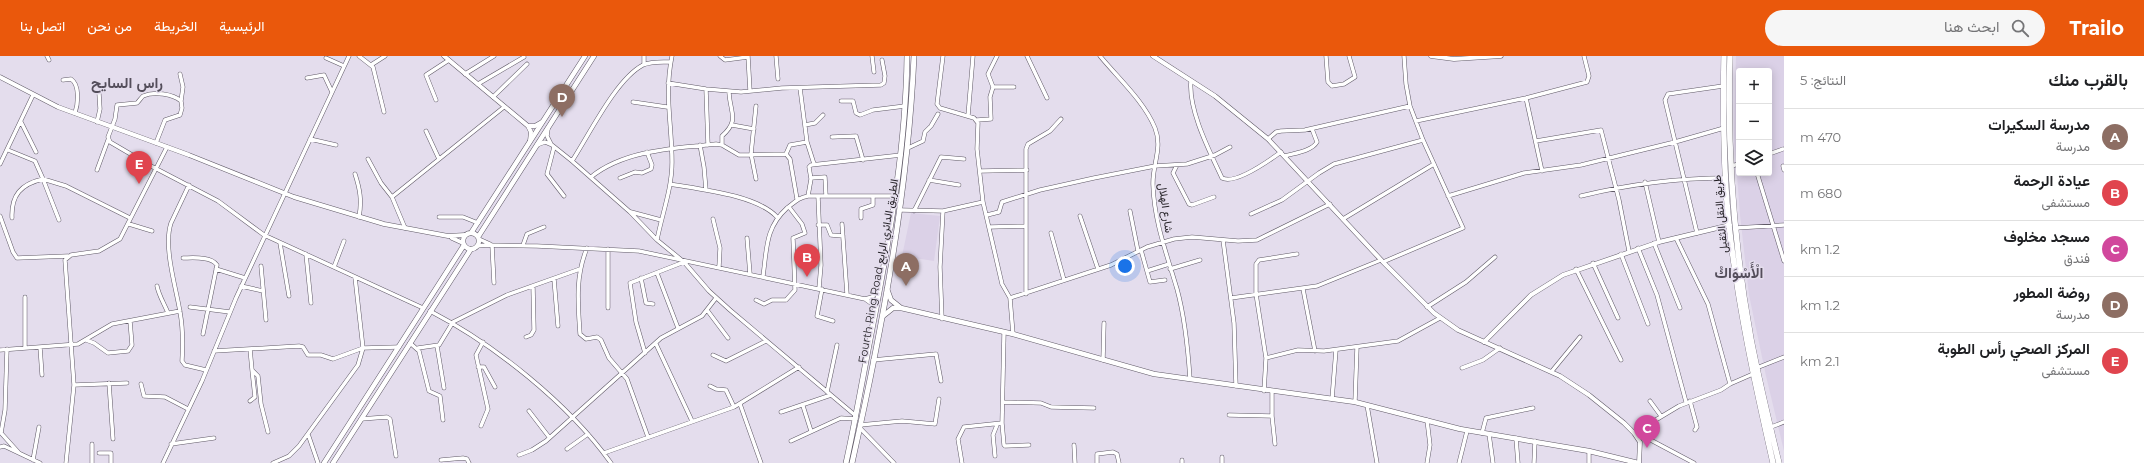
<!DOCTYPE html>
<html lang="ar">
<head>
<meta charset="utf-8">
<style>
	body { margin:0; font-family:Montserrat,Vazirmatn,sans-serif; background:#f6f6f6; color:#202124; direction:rtl }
	.controls { position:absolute; right:12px; top:12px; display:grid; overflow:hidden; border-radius:4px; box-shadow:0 2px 10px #0003 }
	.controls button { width:36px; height:36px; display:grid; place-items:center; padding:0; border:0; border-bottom:1px solid #e0e0e0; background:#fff; color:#202124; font:20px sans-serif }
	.you { position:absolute; left:1125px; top:210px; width:14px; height:14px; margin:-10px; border:3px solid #fff; border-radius:50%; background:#1a73e8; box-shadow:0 0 0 6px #1a73e833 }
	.badge { display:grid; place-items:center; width:26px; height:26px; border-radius:50%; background:#ea580c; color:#fff; font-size:13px; font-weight:700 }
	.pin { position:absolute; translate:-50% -33px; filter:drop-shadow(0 1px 2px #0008) }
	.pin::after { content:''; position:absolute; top:21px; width:14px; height:12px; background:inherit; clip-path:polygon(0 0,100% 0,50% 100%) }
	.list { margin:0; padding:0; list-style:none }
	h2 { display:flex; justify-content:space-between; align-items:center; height:52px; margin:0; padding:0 16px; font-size:17px }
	h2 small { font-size:13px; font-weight:400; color:#757577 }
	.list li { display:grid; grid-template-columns:26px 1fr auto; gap:12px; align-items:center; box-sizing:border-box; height:56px; padding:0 16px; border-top:1px solid #e0e0e0 }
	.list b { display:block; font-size:15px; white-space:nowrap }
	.list p { margin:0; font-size:13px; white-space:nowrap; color:#757577 }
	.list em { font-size:13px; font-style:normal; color:#757577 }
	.icon { flex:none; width:22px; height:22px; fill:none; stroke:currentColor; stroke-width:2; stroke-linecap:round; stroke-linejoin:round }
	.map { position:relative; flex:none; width:1784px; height:407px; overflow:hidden; direction:ltr }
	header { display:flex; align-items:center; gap:24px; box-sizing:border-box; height:56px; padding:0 20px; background:#ea580c; color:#fff }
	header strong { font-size:19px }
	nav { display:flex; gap:22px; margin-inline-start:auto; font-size:14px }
	.search { width:280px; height:36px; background:#f6f6f6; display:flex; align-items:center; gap:10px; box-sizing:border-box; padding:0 14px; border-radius:22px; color:#757577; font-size:15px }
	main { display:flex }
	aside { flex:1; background:#fff }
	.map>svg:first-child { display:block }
</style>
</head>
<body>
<header>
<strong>Trailo</strong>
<div class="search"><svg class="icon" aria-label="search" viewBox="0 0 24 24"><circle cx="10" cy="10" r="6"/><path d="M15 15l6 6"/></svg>ابحث هنا</div>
<nav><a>الرئيسية</a><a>الخريطة</a><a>من نحن</a><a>اتصل بنا</a></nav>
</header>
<main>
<aside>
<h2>بالقرب منك<small>النتائج: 5</small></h2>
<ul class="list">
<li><span class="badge" style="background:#8d6e63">A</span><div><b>مدرسة السكيرات</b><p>مدرسة</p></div><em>470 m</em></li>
<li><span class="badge" style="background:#e0444e">B</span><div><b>عيادة الرحمة</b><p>مستشفى</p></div><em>680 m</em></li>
<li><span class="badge" style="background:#d1479c">C</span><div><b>مسجد مخلوف</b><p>فندق</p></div><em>1.2 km</em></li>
<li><span class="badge" style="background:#8d6e63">D</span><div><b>روضة المطور</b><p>مدرسة</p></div><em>1.2 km</em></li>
<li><span class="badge" style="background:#e0444e">E</span><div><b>المركز الصحي رأس الطوبة</b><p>مستشفى</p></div><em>2.1 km</em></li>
</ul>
</aside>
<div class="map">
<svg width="1784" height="407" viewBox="0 0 1784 407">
	<rect width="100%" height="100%" fill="#e4dded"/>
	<path fill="#dbd1e7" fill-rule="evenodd" d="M1736,0H1784V395L1766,320L1749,239L1740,159L1734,79ZM1739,15H1769V117H1739Z
		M911,157L940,160L934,205L902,200Z"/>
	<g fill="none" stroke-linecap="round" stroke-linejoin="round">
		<g stroke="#605a67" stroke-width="4.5">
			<path id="minor" d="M47,0L49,4
				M359,0L373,11L384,56
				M644,0V8
				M720,0L725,4L748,1
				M748,0L750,35
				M776,0L778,23
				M872,0L874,16
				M943,0L937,48L940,52L974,62L978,67L977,93L983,146L1002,228L1010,242L1013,278
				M997,0L988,18L993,31H1014
				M1027,0L1047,42
				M1100,0C1118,22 1144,45 1155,72C1163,92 1152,109 1153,129C1154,165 1167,199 1177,233C1185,262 1188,293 1190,323
				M1326,0L1328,26L1332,30L1344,28L1355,21L1349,0
				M326,2L344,10
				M371,9L385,0
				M180,18L183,31L181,45
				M465,18L494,0
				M307,22L324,19L332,36
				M63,24L71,23C80,29 78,48 75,57
				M1191,25C1188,54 1210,96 1222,122C1235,129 1270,104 1281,96
				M668,27L706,33L741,36L782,32L881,29L884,27L885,20L882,4
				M478,28L524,1
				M800,32L807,86L814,108
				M706,33L708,89
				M493,41L527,8
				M1526,42L1542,115
				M436,44L426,19L449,4
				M841,45H853L856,57L860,59L873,54L905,50
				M633,46L667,51
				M756,50L751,98L756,123
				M968,60L973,0
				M977,64L991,63L990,41L993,31
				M1416,65L1526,42L1587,26L1589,20L1584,0
				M21,66L36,96
				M97,66L100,53L99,37
				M732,69L754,73
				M805,69L815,67L823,59
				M548,73L547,80L551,88
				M426,75L439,103
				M832,81L856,80L863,104
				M310,83L336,89
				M1268,83L1276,76L1281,75L1305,74L1410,50
				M1536,85L1601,74L1619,144L1629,195
				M156,87L165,64L180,59L182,52L181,45C173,38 154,35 143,40C141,42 139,45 137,47L117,49L115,63L108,81L110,86L151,110L218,145L264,179L423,252
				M537,89L545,86L552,89L572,105L630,156L657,184L684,206L709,235L730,254L856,360
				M700,89L704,111L706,134
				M722,89V80C740,64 730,57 729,36
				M554,91L547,118L564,140
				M908,92L923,85L925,76L931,70L938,58
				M8,94L35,105L43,123L66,130L130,162
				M786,98L790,89L807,86
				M1769,98L1783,93
				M1285,100C1295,97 1312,95 1317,86L1312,73
				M368,103L381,127L392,141
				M572,105C589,79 616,23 643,9C652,5 661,6 671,6
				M0,108L33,39
				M1177,109L1173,117L1189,148L1192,149L1214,141
				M1731,110L1739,108
				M1783,110L1784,114
				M97,114L108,84
				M981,115L1027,114
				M1757,117L1784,205
				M355,118C360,133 362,145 359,161
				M591,121C624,94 675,92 716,88L722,89L739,99L786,98L790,103L797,143
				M620,122L635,116L642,117L651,113L652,109L647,96
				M811,122L825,121L826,140
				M929,124L959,129
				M1645,126L1659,186
				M670,128C699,133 757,139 777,161
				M189,129L171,167C163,191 176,231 180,256C183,272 183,289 182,305L185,309L206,314
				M808,140L811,123L809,111L811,109L901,99
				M818,140L821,209L819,232
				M1448,140L1524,117L1581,109L1675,86L1724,72
				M1581,140C1630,128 1676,122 1726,122
				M901,154L943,155L983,146
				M914,155L941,101L964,103
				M1130,155L1138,195
				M631,156L661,164
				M1251,158L1282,144L1319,117L1334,108L1423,84
				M987,159L999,156L1002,146L1040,134L1094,122L1155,110L1187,108L1215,99L1230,91
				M0,160L13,196L17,202L68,200
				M1080,160L1098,213
				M439,161H463L478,167
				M12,162C11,139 21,128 43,123L59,164
				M861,162V153L873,149V140
				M713,163L720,192L719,211
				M1343,163L1434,108
				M129,168L152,175
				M842,168L847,238
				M818,169H827L831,179L843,180
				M990,171L1026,170
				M405,172L392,141L504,51
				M1736,172L1784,169
				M1051,177L1064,224
				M1697,177L1665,44L1668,38L1723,30
				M747,182L750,218
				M1676,182L1708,248L1730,328
				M479,183L490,188
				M657,184C662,158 672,133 672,106C672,68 664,39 672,0
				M1223,184L1234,267L1236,330
				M280,187L289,240
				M1654,187L1680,252
				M492,189L494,227
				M523,189L527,178L544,171
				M477,190L487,189L537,190L639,195L865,243L872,248L875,254
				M587,192C575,221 578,248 580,278L586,283L597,281L601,284L609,302L627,323L648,381
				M1638,192L1657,239L1686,346
				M608,193V252
				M1141,194L1150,226L1165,224
				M306,198L311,247
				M1621,198L1648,268
				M183,202C192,202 211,200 217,209L203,278
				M1383,206L1463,172L1423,84L1410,50L1406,28L1404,0
				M1593,207L1618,262
				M261,210L266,264
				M334,211L344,185
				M216,213L245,222
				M1170,213L1200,204
				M1576,213L1621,304
				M1147,215L1169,208
				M657,217L678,272
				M763,220C767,193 765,172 787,152C795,146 798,142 808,140H896
				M641,222L646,247L653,248
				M554,223L558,270
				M157,230C159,240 164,247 168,257
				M241,230L263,235
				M822,233L817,260L833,265
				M1303,233L1315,295
				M1026,238V93L1028,88L1050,75L1061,63
				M1010,242L1111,209L1147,191L1174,183L1192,181L1238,185L1257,184L1330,148
				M1231,242L1317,230L1381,204
				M865,243L872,241L878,235
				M756,244L764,248L772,244H786L795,234L793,182L805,177L802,168L789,151
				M190,251L230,256
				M1427,251L1466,226L1495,201
				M707,254L728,282
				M430,255C495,289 568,347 611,407
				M942,263L940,211L943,155
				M1004,277L1002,367L1004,389L1005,390L1029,389
				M526,281L531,279L534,274L533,230
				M86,284L94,287L108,297L128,295L132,289L130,265
				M410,287L419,295L429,335L440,340L443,364
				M656,288L692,365
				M437,290L444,332
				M40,291L42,319
				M25,292V241
				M418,292L439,289L453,266L507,239L580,213
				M250,293L252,314L258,320L261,348L268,376
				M0,294L78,288L112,268L180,255
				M214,295L299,290L303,291L308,299H321L333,303L363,292L399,291
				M645,297L636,266L630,227L684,206
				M713,299L726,305L766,285
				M1266,302L1256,238V208L1259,204L1297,198
				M873,304L936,298L941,325
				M1103,304L1104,267
				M478,311H484L495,331
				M1759,311L1784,301
				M1462,312L1483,304L1500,292
				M1552,315L1580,281
				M109,327L113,383
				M141,328L144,340L165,341L188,353
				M74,329L127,327
				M710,330L716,333L726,334L734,351
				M1264,335L1266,302L1298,294L1324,295L1398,285L1440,262
				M827,336L837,289
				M1272,336V360L1275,388
				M1332,343L1336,294
				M250,345L255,341L252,314
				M1650,345L1661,360
				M1690,345L1697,371L1695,374
				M1004,346L1041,347L1051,351L1094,352
				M1355,346L1357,291
				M740,348L761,407
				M1367,349L1377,407
				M803,350L811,375
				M529,355L549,381
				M781,356L831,339
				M1229,359L1272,360
				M361,363L387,361L390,363L396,400
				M860,369L902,365L935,368L939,343
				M481,370L488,353L476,299L483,286
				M1771,371L1784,366
				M860,372L894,407
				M1638,374L1645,381L1694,407
				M1,377L5,354L7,293
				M1,377L19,397
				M1482,377L1486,362L1533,352
				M1634,377L1679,350L1721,334L1730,328L1753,318
				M308,378L318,407
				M1489,378L1493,407
				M1516,382L1518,407
				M791,385L841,362L856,363
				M171,388L214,382
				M1074,389L1075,407
				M0,391L4,390L40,407
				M567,393L588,378
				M99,397H111V407
				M604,397L734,351L799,311
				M519,399L532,394L546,385L661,282L702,260L716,242
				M995,400L993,379L997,369
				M33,404L39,371
				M441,404L463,402L467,403L469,407
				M1182,404V407
				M66,407L74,329L65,204L71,199L99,195L120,183L167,91
				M92,407V388
				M163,407L202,325L236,242L349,0
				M273,407L289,400L299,390L358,309L363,292L355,221
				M962,407L958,383L964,371L1002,367
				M1097,407V398L1113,396L1117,398L1119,407
				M1222,407V401
				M1427,407L1430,389L1427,364
				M1459,407L1467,375
				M1534,407L1535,385
				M1589,407V395"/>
		</g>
		<g stroke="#605a67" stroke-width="5">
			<path id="tertiary" d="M444,0L528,70L531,76L530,85
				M1153,0L1215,40L1268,83L1383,206L1434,257L1458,274L1560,320L1589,339L1624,367L1634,377L1640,386L1639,407
				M1431,0L1454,3L1501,0
				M0,21L58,51L189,99L294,141L384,168L448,180L465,179
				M528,70H535L542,66
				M452,182L463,187
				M1484,286L1531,239L1563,219L1659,186L1730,169"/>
		</g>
		<g stroke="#605a67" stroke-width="5.5">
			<path id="secondary" d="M463 185a8 8 0 1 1 16 0a8 8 0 1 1-16 0Z
				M471,177L585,0
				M478,181L594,0
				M887,233L891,244L901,252
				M883,260L893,252H901L1013,278L1154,318L1355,346L1460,373L1589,395L1638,407
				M324,407L464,189
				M333,407L471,193"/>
		</g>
		<g stroke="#605a67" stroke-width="6">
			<path id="primary" d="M846,407C857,358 865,308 875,258C891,173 906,87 907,0
				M852,407C882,273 908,137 914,0"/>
		</g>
		<g stroke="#605a67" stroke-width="6">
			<path id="trunk" d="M1724,0C1723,56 1723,113 1729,169C1738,250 1755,328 1773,407
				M1730,0C1727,94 1734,190 1751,283C1759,324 1769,366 1779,407"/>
		</g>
		<use href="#minor" stroke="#fff" stroke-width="3.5"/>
		<use href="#tertiary" stroke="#fff" stroke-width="4"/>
		<use href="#secondary" stroke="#fff" stroke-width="4.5"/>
		<use href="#primary" stroke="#fff" stroke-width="5"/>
		<use href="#trunk" stroke="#fff" stroke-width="5.5"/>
	</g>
	<g text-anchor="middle" stroke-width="3" stroke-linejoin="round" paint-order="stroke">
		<g font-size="11" fill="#201d22" stroke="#e4dded">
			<text transform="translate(1166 152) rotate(82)" y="4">شارع الهلال</text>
			<text transform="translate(1720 158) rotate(-95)" y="4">طريق النقل الثقيل</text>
			<text transform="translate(878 215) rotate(-80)" y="4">Fourth Ring Road الطريق الدائري الرابع</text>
		</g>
		<g font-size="15" font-weight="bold" fill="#544e5b" stroke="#e4dded">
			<text x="127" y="32">راس السايح</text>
			<text x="1739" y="222">الْأَسْوَاكْ</text>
		</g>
	</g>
</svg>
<div class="controls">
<button>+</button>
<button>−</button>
<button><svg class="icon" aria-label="layers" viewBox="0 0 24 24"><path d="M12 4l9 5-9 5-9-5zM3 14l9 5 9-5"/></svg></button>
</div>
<div class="you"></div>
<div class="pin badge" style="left:906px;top:230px;background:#8d6e63">A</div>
<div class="pin badge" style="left:807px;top:221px;background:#e0444e">B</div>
<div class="pin badge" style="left:1647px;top:392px;background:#d1479c">C</div>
<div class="pin badge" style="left:562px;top:61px;background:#8d6e63">D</div>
<div class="pin badge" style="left:139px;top:128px;background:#e0444e">E</div>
</div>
</main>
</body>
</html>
